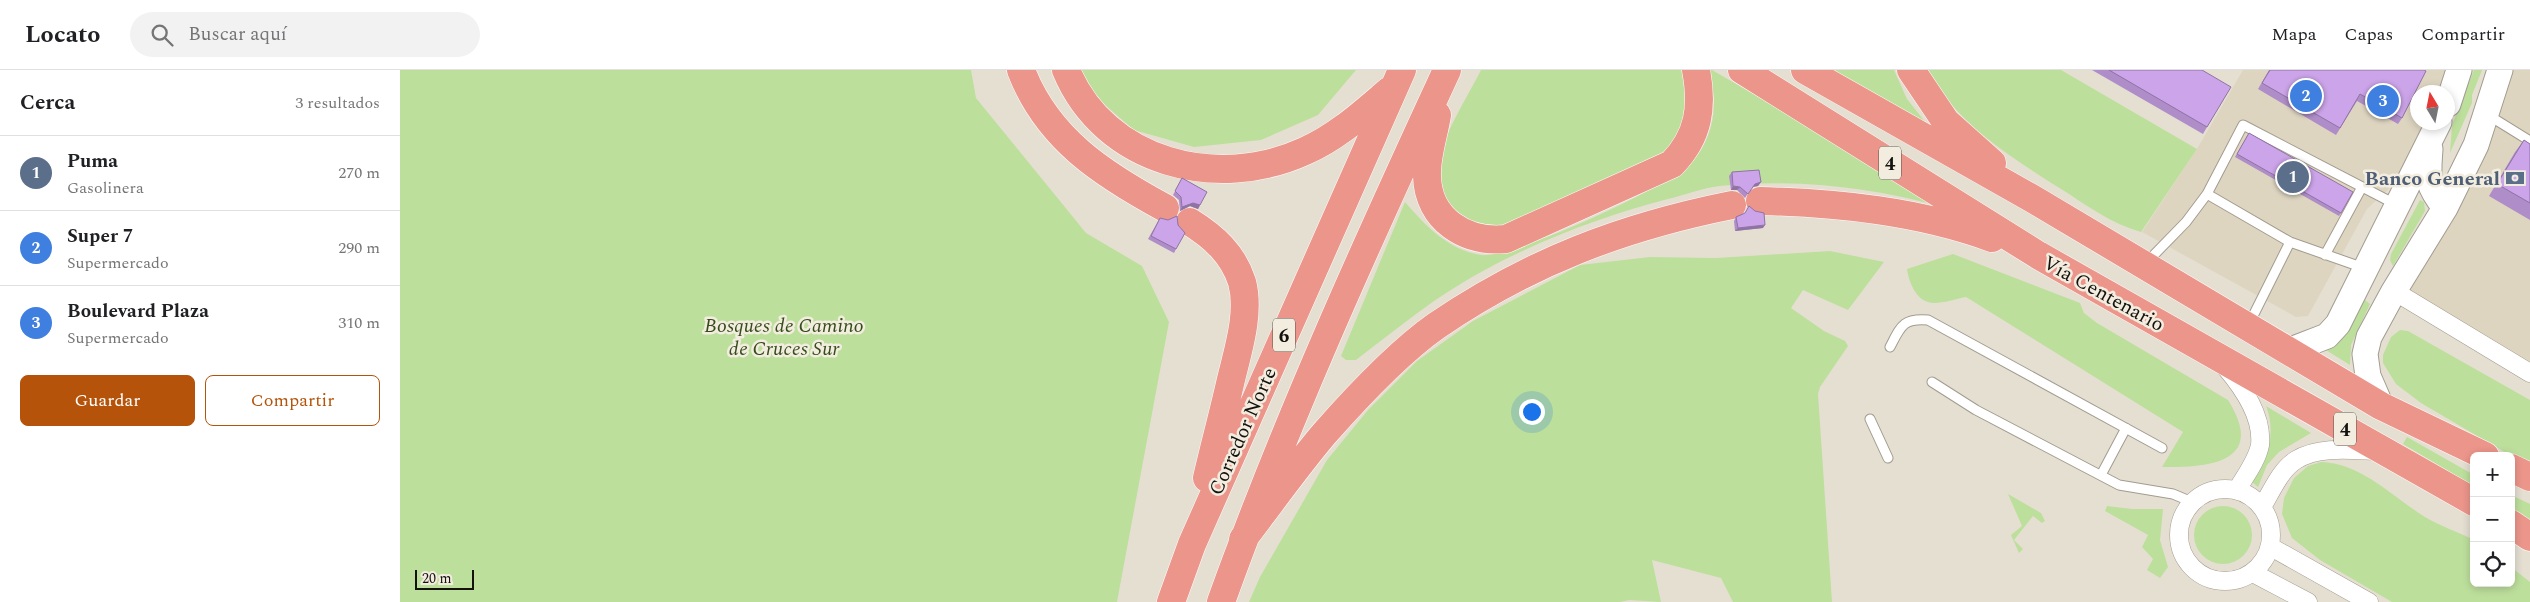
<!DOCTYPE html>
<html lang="es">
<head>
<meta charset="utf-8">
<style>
	body { margin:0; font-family:Spectral,serif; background:#f2f2f2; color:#202124 }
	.controls { position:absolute; right:15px; bottom:15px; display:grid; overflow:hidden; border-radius:8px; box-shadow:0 2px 8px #0003 }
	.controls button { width:45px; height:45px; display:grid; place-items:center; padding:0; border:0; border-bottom:1px solid #e0e0e0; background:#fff; color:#202124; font:25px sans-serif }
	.compass { position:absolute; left:2010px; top:15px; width:45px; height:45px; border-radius:50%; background:#fff; box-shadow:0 2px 8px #0003; rotate:350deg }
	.scale { position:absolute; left:15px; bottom:12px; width:59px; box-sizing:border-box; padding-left:5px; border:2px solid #14120e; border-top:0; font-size:14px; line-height:18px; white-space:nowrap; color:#14120e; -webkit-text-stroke:4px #f3ede0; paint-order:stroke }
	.you { position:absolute; left:1131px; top:341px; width:18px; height:18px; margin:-12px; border:4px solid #fff; border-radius:50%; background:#1a73e8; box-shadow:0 0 0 8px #1a73e833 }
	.badge { display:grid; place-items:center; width:32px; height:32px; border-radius:50%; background:#b45309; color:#fff; font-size:16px; font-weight:700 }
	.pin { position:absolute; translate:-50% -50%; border:2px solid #fff; box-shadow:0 1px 5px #0006 }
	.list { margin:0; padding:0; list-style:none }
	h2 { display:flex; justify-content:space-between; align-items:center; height:65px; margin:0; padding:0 20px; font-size:21px }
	h2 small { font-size:16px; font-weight:400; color:#757577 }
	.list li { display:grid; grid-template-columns:32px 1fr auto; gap:15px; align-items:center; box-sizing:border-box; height:75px; padding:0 20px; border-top:1px solid #e0e0e0 }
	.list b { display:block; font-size:19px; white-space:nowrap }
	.list p { margin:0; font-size:16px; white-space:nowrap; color:#757577 }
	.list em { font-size:16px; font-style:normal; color:#757577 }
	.actions { display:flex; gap:10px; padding:15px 20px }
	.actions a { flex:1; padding:11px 0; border:1px solid #b45309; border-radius:8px; text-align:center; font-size:18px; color:#b45309 }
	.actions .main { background:#b45309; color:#fff }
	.icon { flex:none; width:28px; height:28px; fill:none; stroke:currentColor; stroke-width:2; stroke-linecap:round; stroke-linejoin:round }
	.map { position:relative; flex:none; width:2130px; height:532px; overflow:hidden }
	header { display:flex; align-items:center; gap:30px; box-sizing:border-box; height:70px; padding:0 25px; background:#fff; border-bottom:1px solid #e0e0e0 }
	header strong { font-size:24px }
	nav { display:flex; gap:28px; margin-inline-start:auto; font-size:18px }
	.search { width:350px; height:45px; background:#f2f2f2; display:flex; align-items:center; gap:12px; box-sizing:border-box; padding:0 18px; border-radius:28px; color:#757577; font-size:19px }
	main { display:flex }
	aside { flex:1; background:#fff }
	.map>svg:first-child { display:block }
</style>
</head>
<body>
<header>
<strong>Locato</strong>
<div class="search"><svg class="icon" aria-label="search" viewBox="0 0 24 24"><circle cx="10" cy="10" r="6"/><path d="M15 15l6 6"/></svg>Buscar aquí</div>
<nav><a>Mapa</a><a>Capas</a><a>Compartir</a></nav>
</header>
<main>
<aside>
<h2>Cerca<small>3 resultados</small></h2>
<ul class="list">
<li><span class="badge" style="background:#5c6f8a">1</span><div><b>Puma</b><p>Gasolinera</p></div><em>270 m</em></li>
<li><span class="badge" style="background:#3f7fe0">2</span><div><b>Super 7</b><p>Supermercado</p></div><em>290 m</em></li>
<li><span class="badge" style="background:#3f7fe0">3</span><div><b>Boulevard Plaza</b><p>Supermercado</p></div><em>310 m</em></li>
</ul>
<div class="actions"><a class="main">Guardar</a><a>Compartir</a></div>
</aside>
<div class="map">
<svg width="2130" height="532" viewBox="0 0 2130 532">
	<rect width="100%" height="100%" fill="#e5dfd2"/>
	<path fill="#ded5c1" d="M1843,0H2059L2048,22H2018V52L2039,53L2021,68L1992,116L1967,139L1908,246L1896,247L1742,162L1797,79Z
		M2100,0H2130V303L1994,221Z"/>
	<path fill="#bddf9c" d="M0,0H571L576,28L686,163L742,196L769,252L717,532H0Z
		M681,0H956L918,45L861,70L794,77L734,60L698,29Z
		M1081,0H1281L1290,12L1283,61L1255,93L1095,160C1088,159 1078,159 1072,156C1052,147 1034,118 1038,95C1044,62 1066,30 1081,0Z
		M1306,0H1312L1558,142C1483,118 1398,108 1320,116C1302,118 1285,125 1268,129C1189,149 1101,185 1034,231C1007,250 982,270 956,290H946L941,286L1005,132C1026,156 1048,180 1081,185C1112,189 1271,116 1292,92C1314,68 1321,28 1306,0Z
		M1424,0H1494L1507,29L1526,53Z
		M1528,0H1661L1797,79L1741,162C1710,153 1688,136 1661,119C1611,87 1556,54 1528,0Z
		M2074,0H2082L2072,25V33L2050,83L2052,55Z
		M2020,130L2024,132L2025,141L1993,196L1990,190L1991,184Z
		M1430,181L1484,192L1448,240L1403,220L1391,238L1424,261L1445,271L1448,276L1420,317L1418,324L1432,532H1333L1321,508L1252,490L1261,532L1229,530L1220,532H849L860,507L927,390L968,340L1017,291L1073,251L1180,195L1250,187L1316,188Z
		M1553,184L1680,233L1684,243L1697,253L1828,330C1867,392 1810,398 1762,397L1783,362L1566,227C1556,229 1544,233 1534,233C1517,233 1509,213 1507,199Z
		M1960,226L1970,234L1951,275L1950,295L1921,277Z
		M2000,260L2008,261L2130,330V397L2021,333L1996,314L1983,293V285L1991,267Z
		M1866,336L1911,363L1879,382L1867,395L1858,417L1852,412C1869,393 1876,360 1866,336Z
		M2007,367L2074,405V416L2003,374Z
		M1921,392C1961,393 1993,427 2025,447C2040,456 2058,462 2074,470V513H2111V497L2130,512V532H1992L1920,490L1892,468L1882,444L1884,428L1894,408L1908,396Z
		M1608,424L1641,443L1645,451L1642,453L1633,446L1614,470L1623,479L1619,483L1611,465L1622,456Z
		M2111,425L2130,434V455L2111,440Z
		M1707,436L1732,439H1763L1760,470L1768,497L1760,508L1747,500L1753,489L1742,477L1748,465L1705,441Z
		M1794 465a29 29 0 1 1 58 0a29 29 0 1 1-58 0Z"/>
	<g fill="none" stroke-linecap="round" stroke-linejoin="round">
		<g stroke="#a29c90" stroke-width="11">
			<path id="lane" d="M2088,45L2130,71
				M1807,124L1843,55L1995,134
				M1925,185L1962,117
				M1746,193L1786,152L1807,124L1890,172L1964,198
				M1849,254L1890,172
				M1490,277C1501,256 1503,248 1528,250L1762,378
				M1532,312L1576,340L1719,415L1773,424L1792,432
				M1470,349L1488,388
				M1701,405L1726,358"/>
		</g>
		<g stroke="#a29c90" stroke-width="19">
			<path id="street" d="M1994,221L2130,303
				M1826,298C1843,318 1863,346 1860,375C1857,391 1845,406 1837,420
				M1779 465a46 46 0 1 1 92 0a46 46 0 1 1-92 0Z
				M1862,437C1872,421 1880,400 1896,390C1918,376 1951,380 1976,381
				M1871,477L1969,532
				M1853,503L1908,532"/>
		</g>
		<g stroke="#a29c90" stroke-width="27">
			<path id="secondary" d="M2048,34L2059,0
				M2030,79C2028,109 2026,114 2045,138
				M1888,281L1927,266L1938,254L2039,52
				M1981,336L1968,306L1965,284L1969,267L1994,221L2045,138L2076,75L2100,0"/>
		</g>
		<g stroke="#fff" stroke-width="29">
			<path id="highway" d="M621,0C647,69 704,105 765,138
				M666,0C705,94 818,121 905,81C937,67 963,43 989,21
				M1342,0L1638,185L2074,432
				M1405,0L1633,129L1981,336L2085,386
				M1511,0L1546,52L1592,93
				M1037,45C1034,64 1026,87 1027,106C1028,150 1066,173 1106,169L1272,94C1299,66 1303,37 1296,0
				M1360,131C1438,133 1518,141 1592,168
				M790,152C814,167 833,184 842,212C851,245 836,286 829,318C822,348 814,378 807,408
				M2111,398L2130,407
				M2111,454L2130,467
				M843,469C870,434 896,397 924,364C954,330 999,282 1036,256C1130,192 1222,157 1332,135
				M771,532L792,474L1002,0
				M821,532C886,351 966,175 1047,0"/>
		</g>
		<use href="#lane" stroke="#fff" stroke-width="9"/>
		<use href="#street" stroke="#fff" stroke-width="18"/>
		<use href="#secondary" stroke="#fff" stroke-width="25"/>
		<use href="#highway" stroke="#ec958b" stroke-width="28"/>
	</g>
	<path fill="#af8dc8" d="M1692,0H1802L1807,57L1803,64Z
		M1869,0H2024L2002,48L1998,54L1957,31L1936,65L1858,19Z
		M1847,66L1941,143L1939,146L1835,87Z
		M2124,70L2130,74V150L2089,126L2115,82Z
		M1332,102L1361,112L1358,116L1352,117L1345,128L1337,120H1331L1329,106Z
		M782,108L800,135L798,139L790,136L780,141L779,130L773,125Z
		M1344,144L1363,158L1335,161L1334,151L1336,147Z
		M760,148L776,179L774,183L748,169Z"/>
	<path fill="#8f73a3" d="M1361,112L1358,116L1352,117L1355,114Z
		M1333,116L1340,117L1337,120H1331Z
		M793,133L800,135L798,139L790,136L780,141L782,137Z
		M1365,155L1363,158L1335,161L1338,158Z"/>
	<path fill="#cca4e9" stroke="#8f73a3" d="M1709,0H1802L1831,17L1807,57Z
		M1870,0H2024L2026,1L2002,48L1960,24L1940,58L1862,13Z
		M1849,63L1953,122L1941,143L1837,84Z
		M2124,70L2130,74V133L2097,114Z
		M1359,100L1361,112L1355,114L1348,124L1340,117L1333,116L1332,102Z
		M782,108L807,122L800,135L793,133L782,137L781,127L775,121Z
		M1349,136L1355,141L1364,143L1365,155L1338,158L1336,147L1345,143Z
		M777,146L778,155L785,163L776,179L751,166L760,148L768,150Z"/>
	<defs>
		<g id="bank-bare" transform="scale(1.5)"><path d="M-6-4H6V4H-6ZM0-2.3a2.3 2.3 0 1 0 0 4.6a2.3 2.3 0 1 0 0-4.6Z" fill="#5c6f8a" stroke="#f3ede0" stroke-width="2.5" paint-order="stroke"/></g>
	</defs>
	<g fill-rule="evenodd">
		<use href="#bank-bare" x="2115" y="108"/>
	</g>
	<g text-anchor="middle" stroke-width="5" stroke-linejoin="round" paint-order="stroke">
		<g fill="#f3ede0" stroke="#57544d" stroke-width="1">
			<rect x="1479" y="76.5" width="22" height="33" rx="4"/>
			<rect x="873" y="248.5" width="22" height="33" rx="4"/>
			<rect x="1934" y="342.5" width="22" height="33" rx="4"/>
		</g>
		<g font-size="19" font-weight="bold" fill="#14120e">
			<text x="1490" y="100">4</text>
			<text x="884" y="272">6</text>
			<text x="1945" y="366">4</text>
		</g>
		<g font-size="20" font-weight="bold" fill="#4e5e75" stroke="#f3ede0" text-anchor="end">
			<text x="2100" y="115">Banco General</text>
		</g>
		<g font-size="20" fill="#14120e" stroke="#f3ede0">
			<text transform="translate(1704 223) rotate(29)" y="7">Vía Centenario</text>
			<text transform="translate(842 361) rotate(-66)" y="7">Corredor Norte</text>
		</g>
		<g font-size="20" font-style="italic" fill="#354d1a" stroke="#f3ede0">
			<text x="384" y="262">Bosques de Camino<tspan x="384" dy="23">de Cruces Sur</tspan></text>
		</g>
	</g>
</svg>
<div class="controls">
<button>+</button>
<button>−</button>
<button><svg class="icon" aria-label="locate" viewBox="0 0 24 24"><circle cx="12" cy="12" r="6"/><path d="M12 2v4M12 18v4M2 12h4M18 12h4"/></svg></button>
</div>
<svg class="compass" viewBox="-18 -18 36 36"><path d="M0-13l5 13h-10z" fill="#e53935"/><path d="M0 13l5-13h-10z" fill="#757577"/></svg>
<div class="scale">20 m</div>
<div class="you"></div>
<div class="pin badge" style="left:1893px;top:107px;background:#5c6f8a">1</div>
<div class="pin badge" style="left:1906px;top:26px;background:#3f7fe0">2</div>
<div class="pin badge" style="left:1983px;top:31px;background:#3f7fe0">3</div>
</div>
</main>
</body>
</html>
